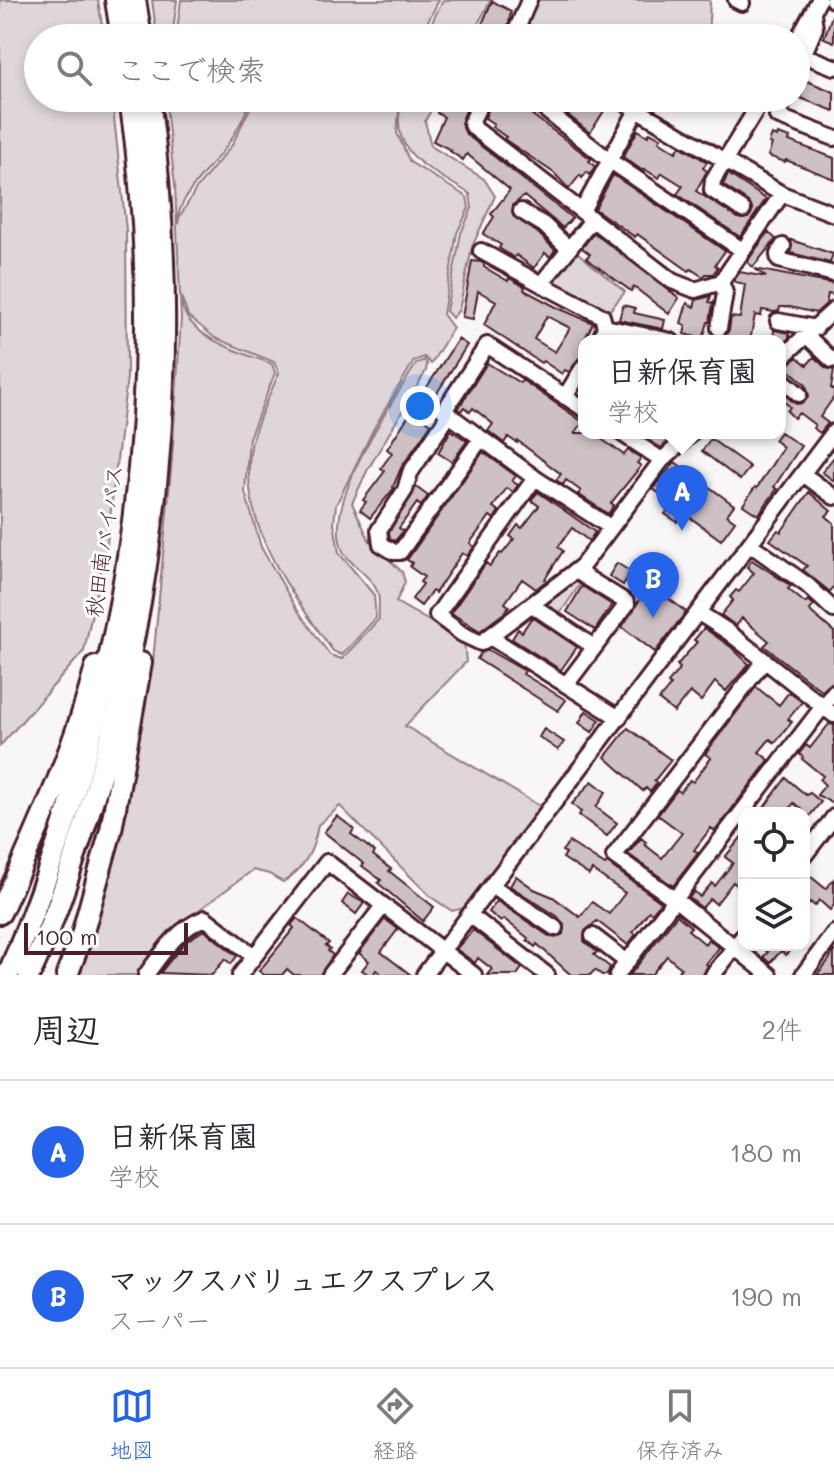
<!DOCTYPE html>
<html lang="ja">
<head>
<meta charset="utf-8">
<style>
	body { margin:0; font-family:Mali,"Klee One",sans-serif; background:#f7f7f7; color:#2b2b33 }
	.controls { position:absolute; right:24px; bottom:24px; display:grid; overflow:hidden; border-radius:16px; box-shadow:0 4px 12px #0003 }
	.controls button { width:72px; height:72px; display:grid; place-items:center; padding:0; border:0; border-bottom:2px solid #e1e1e2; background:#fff; color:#2b2b33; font:40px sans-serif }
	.scale { position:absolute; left:24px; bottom:20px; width:164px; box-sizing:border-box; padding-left:8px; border:4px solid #4a1f2b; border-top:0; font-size:22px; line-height:28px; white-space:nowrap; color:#4a1f2b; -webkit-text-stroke:6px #fff; paint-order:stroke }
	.you { position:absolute; left:420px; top:406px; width:28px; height:28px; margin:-20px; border:6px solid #fff; border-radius:50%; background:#1a73e8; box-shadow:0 0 0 12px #1a73e833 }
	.badge { display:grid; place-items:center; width:52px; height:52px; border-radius:50%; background:#2563eb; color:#fff; font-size:26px; font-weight:700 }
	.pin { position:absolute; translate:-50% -66px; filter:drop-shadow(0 2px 4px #0008) }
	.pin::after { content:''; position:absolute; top:42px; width:28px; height:24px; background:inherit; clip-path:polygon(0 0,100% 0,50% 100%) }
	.popup { position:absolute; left:578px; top:335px; width:208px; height:104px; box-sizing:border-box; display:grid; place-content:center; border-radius:16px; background:#fff; filter:drop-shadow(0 2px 6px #0005); font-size:26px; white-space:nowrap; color:#7c7c81 }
	.popup b { font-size:30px; color:#2b2b33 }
	.popup::after { content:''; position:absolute; left:50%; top:100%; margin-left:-16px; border:16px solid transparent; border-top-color:#fff }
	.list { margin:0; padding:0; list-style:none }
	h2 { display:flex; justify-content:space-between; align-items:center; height:104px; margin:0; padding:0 32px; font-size:34px }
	h2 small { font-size:26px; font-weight:400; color:#7c7c81 }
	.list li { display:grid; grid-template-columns:52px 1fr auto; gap:24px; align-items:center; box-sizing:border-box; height:144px; padding:0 32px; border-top:2px solid #e1e1e2 }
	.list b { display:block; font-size:30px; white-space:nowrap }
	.list p { margin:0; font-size:26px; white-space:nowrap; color:#7c7c81 }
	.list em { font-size:26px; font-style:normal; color:#7c7c81 }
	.icon { flex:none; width:44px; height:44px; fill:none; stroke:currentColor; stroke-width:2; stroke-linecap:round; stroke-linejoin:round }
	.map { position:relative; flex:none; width:834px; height:975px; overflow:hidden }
	.search { position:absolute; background:#fff; box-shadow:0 4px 12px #0003; left:24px; right:24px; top:24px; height:88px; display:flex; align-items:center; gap:20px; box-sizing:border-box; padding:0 28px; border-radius:44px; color:#7c7c81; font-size:30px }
	.sheet { height:392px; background:#fff }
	nav { display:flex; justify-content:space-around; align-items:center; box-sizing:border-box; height:112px; border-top:2px solid #e1e1e2; background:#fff; font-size:22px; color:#7c7c81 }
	nav a { display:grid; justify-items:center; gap:4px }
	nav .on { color:#2563eb }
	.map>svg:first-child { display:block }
</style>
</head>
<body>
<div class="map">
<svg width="834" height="975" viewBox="0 0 834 975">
	<rect width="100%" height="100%" fill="#f8f6f7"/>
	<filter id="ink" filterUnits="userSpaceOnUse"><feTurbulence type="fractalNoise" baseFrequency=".0125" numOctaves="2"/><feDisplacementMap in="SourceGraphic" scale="16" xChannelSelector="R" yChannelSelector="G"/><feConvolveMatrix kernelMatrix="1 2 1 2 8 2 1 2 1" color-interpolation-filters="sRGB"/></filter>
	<g filter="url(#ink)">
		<path fill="#ded6d9" stroke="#947a82" stroke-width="2" d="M0,0H98L104,38H38V98H112L126,230L127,377L107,543L84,651L0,746Z
			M152,0H177L172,38H157Z
			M181,0H439L419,38H176Z
			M443,0H491L470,38H424Z
			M524,0H708L710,1L708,38H525Z
			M165,98H251C246,113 237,131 228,144C214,165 175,198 178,224L179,218L196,189L232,145L255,98H400L397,133L410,162L467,197L469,208L457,233L443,314L453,328L431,364L424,357L414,361L374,428L336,505L334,523L339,553L374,595L376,618L342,655L333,651C289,589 233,519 253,437C259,416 270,394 279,373L274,362L215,338L188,316L181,296C180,336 241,352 272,364L275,373L249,438L245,492L261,547L296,608L330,655L342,659L379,619C378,611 380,601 378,594C374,577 350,566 343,551C321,503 391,405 416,364L424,360L427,364L426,371L367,471L352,503L369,540L402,572L405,582L396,602L464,641L466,662L405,726L543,808L464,908L452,911L431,897L340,806L318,825C314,850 305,868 283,882L269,874L253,870L176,927L139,975H74L153,662L172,459L181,318L175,186Z
			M403,98H438L425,121L431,146L484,179L495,196L472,247L459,310L452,318L446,311L461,233L472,208L470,194C433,170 384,154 403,98Z
			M572,248L625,292L606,315L549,284Z
			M634,433H676L661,447Z
			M574,578L583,580L557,618L543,609V601Z"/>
		<path fill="#cdc1c4" stroke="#4a1f2b" stroke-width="2" fill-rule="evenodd" d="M492,1L511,11L509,23L501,38H476Z
			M833,13H834V42L824,38Z
			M807,81L834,92V111L800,98Z
			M444,98H465L463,103L468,105L461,123L466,134L572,218L563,228L524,196L513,205V216L538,233L555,250L550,257L545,253L534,268L516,255L514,258L499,248L501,245L483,234L494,217L491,214L510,190L467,154L463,160L450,151L451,150L433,141L444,117L437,113Z
			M493,98H520L518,103L531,114L591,159L589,161L595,166L590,175L587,172L582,178L580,175L569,189L554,173L504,139L506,137L492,127L494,124L485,118Z
			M562,98H600L609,103L590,133L557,106Z
			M638,130L648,136L650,132L661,138L659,141L676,152L680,146L707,162L703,168L707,171L696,191L738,218H748L753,210L748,202L723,185L728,174L766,199L740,237L677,194L683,186L662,173L659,178L644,169L643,171L623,157Z
			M778,134L790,138L789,141L834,158V179L786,160L785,162L768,156L772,144L769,143L772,135L777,137Z
			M613,175L725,251L715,265L718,267L713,274H706L703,277L691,269L689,271L637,234L635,237L595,209Z
			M768,232L776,239L753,267L747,262Z
			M594,233L679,298L669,314L634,287L631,291L586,258L590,254L582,248Z
			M791,240L833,254L830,263L791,253Z
			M472,261L481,262L484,264V267L508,281L509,278L525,287L524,290L558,308L593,323L580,348L584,352L569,372L565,370L562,374L543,361L541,363L484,325L496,301L478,291L473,319L462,317ZM547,316L570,328L555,352L534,339Z
			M755,269L834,284V295L828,294L826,304L816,313L790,307H780L779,311L774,312L762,310L761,316L755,315L750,341H722L729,330L731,317L740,318L745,284L735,282V279L740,272L766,277Z
			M711,296L709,302L713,303L710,322H708L703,339L684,334L686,326L681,323L687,303L694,307L696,300Z
			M623,305L635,308L634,313L665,320L663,329L619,320Z
			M774,330L789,333V338L780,346V341H773Z
			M458,339L467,345L422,417L431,424L401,468L393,487L394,488L370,518L360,510L366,502L363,500L385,471L381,468L392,453L387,449Z
			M797,357L807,365L814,357L826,368L834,370L831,388L834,390V397L820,417L828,423L820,433L813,428L815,425L799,413L794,418L787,411L790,407L780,398V391L796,404L803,403L809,396L806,385L786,367Z
			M487,363L520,383L522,380L583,422L575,433H593L624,455L628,450L641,458L637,463L641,466L611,503L614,505L608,514L578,494L581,491L566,480L563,485L556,480L561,474L518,441L517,443L508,437L504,443L488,431L493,424L473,408L470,412L464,407L461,411L458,409Z
			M451,430L467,441L452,462L438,453Z
			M780,432L801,446L774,487L777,489L758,515L743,505L755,487L757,488L783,447L774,440Z
			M711,439L750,467L740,480L702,451Z
			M483,452L516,476L512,481L518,485L513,492L507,488L493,507L499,511L494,519L490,516L470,543L474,547L467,556L462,553L435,593L432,591L421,606L412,599L423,584L420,582L424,577L410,567L412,563L407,560Z
			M834,457V481L822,472Z
			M675,462L734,505L727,515L735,521L721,540L684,513L677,522L665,514L673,503L653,489Z
			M416,487L428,496L421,506L417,503L399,528L403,531L395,541L390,538L389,532Z
			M538,492L595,532L589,541L572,528L558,547L563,551L545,579L547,580L536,589L522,579L505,603L509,606L504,613L480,631L451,613L486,563L490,566L500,553L502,554L514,539L510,536L518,525L522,528L539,506L531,500Z
			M809,492L831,511L826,516L834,523V586L830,592L803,570L807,566L770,540L778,530L781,532Z
			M752,560L791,586L788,589L805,603L808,600L814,605L810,610L812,613L834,632V681L822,691L764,646L769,641L742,618L736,626L721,615L733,600L730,597L736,590L739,592L754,573L747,567Z
			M617,563L631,572L623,585L609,576Z
			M650,584L686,612L655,652L622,627Z
			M582,586L612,605L595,630L567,612Z
			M532,617L577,647L561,670L512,639L518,629L522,632Z
			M704,628L731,647L749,664L726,691L715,682L701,701L690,692L674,712L659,700L671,685L668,683L680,668L677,665L697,642L694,640Z
			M488,650L525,671L523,674L566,700L558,711L477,659L481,653Z
			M756,687L779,705L789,692L802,702L788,719L792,722L775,743L770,739L759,752L769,760L715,831L711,828L694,850L698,853L673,886L628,854L641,838L646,842L644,844L662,858L682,833L658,815L677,790L680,792L690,780L693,782L711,758L705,754Z
			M586,711L600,720L592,732L579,723Z
			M829,724L834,725V804L817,795L825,785L820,780L823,776L802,759L803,757L799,754L806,745L810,748Z
			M628,728L671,760L654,781L657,783L650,792L646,788L643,791L605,757Z
			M544,729L564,742L558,750L539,737Z
			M786,778L806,795L810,793L821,802L804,823V812L794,803L786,813H760Z
			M592,781L606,792L596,807L617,823L607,836L579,815L581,812L572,804Z
			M337,816L354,829L351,834L375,852L373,855L391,869L389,871L434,907L423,921L378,883L381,880L362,866L364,864L324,832Z
			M744,834V891L733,882L716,904L710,899L702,908L689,898L694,891L700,897L712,883L715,886L733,863L725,857Z
			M569,842L605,865L607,863L661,902L652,913L649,911L633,932L636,934L628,945L597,921L585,931L584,941L597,952L594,955L610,967L607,975H602L595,970L590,975H571L537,944L535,947L527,940L528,938L504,919L501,922L489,912L497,901L549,936L555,938L563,934L564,924L557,916L510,886L516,876L534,889L553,897L580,917L592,902L609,914L625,893L592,870L589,875L563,858L566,853L562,851Z
			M804,871L826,889L834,879V905L830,910L819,900L815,906L810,902L804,909Z
			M348,894L364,903L356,914L342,903Z
			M677,915L691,927L688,930L705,944L708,939L719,948L706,964L708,965L703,975H675L681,968L667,956L651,975H630Z
			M297,918L329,943L326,946L330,949L328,951L333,955L320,975H294L287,969L282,975H264L259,971L294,928L291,925Z
			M385,919L398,929L381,952L411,975H383L376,970L373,975H369L362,970L369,961L359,953Z
			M204,930L237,956L231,964L225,959L212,975L160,973L185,942Z
			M473,930L522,968L517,975H487L492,969L478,958L475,963L456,949Z
			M758,945H794L786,955L781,951L770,963L763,957L768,952Z
			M834,950V975H817L829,960Z"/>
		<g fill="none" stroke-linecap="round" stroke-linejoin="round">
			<g stroke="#4a1f2b" stroke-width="20">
				<path id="minor" d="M736,0L742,3
					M833,0H834
					M514,36L529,0
					M796,42L819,0
					M803,55L834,67
					M796,72L815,28L813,13
					M483,98L471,123L474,128L672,281L695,290L721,282L782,194
					M530,98L609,160L742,250
					M617,98L782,194L834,214
					M785,98L777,116L834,138
					M743,210L712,190L713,180L763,98
					M521,211L544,225L569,249
					M582,211L637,110
					M592,220L541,284L602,316L605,327L599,341
					M783,246L778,255L779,260L834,274
					M481,251L541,284
					M778,321L816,328
					M605,327L671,341
					M719,328L725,293L721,282
					M807,336L832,360
					M780,359L834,310
					M780,378L799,394
					M565,397L584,366
					M584,409L487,345L444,411L535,478L610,527
					M448,416L410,473L405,490L379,530L381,544L394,552H400L480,440
					M621,433L662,460
					M803,474L834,497
					M535,478L437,615L462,634L481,643L582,566L662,460L692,433
					M750,544L807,585L834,610
					M532,605L594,647
					M699,613L727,631L834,715
					M490,637L619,718
					M764,661L614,856L676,900L769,975
					M566,685L627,604L626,602L576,571
					M804,856L834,817
					M492,886L555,928
					M470,915L547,975
					M593,936L627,962
					M146,975C163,952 177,929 205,918L254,956
					M240,975L327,862L474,975
					M330,975L383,906
					M424,975L834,432
					M617,975L834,692
					M713,975L744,935
					M803,975L834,933"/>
			</g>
			<g stroke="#4a1f2b" stroke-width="26">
				<path id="highway" d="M116,0L122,38
					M135,0L141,38
					M0,913C36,833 74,752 96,667
					M8,975C126,693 174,403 130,98
					M29,975C53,926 69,874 86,822C161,588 182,341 149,98
					M67,975L82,935L111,830L141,663"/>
			</g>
			<use href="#minor" stroke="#fff" stroke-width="14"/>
			<use href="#highway" stroke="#fff" stroke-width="20"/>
		</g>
	</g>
	<g text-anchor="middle" stroke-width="6" stroke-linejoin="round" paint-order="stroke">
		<g font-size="22" fill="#4a1f2b" stroke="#fff">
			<text transform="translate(104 541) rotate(-82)" y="8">秋田南バイパス</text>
		</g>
	</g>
</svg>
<div class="controls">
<button><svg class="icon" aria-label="locate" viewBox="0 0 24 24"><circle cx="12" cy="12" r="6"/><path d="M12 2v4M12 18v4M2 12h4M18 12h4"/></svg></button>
<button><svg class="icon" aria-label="layers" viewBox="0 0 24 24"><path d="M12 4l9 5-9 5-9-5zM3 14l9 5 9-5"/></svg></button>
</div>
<div class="scale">100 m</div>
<div class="you"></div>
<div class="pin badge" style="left:682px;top:531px">A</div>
<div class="popup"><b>日新保育園</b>学校</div>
<div class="pin badge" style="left:653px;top:618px">B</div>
<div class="search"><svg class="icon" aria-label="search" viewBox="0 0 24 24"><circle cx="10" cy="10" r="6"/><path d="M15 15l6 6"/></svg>ここで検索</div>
</div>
<section class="sheet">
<h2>周辺<small>2件</small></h2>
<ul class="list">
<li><span class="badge">A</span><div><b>日新保育園</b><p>学校</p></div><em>180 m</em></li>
<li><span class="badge">B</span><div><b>マックスバリュエクスプレス</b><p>スーパー</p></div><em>190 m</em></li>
</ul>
</section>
<nav>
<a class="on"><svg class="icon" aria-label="map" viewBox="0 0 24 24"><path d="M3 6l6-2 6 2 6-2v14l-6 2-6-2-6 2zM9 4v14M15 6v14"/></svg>地図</a>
<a><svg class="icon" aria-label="directions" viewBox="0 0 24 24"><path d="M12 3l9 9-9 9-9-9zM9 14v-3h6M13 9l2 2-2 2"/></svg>経路</a>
<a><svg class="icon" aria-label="saved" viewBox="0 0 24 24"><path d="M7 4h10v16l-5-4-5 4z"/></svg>保存済み</a>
</nav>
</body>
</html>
